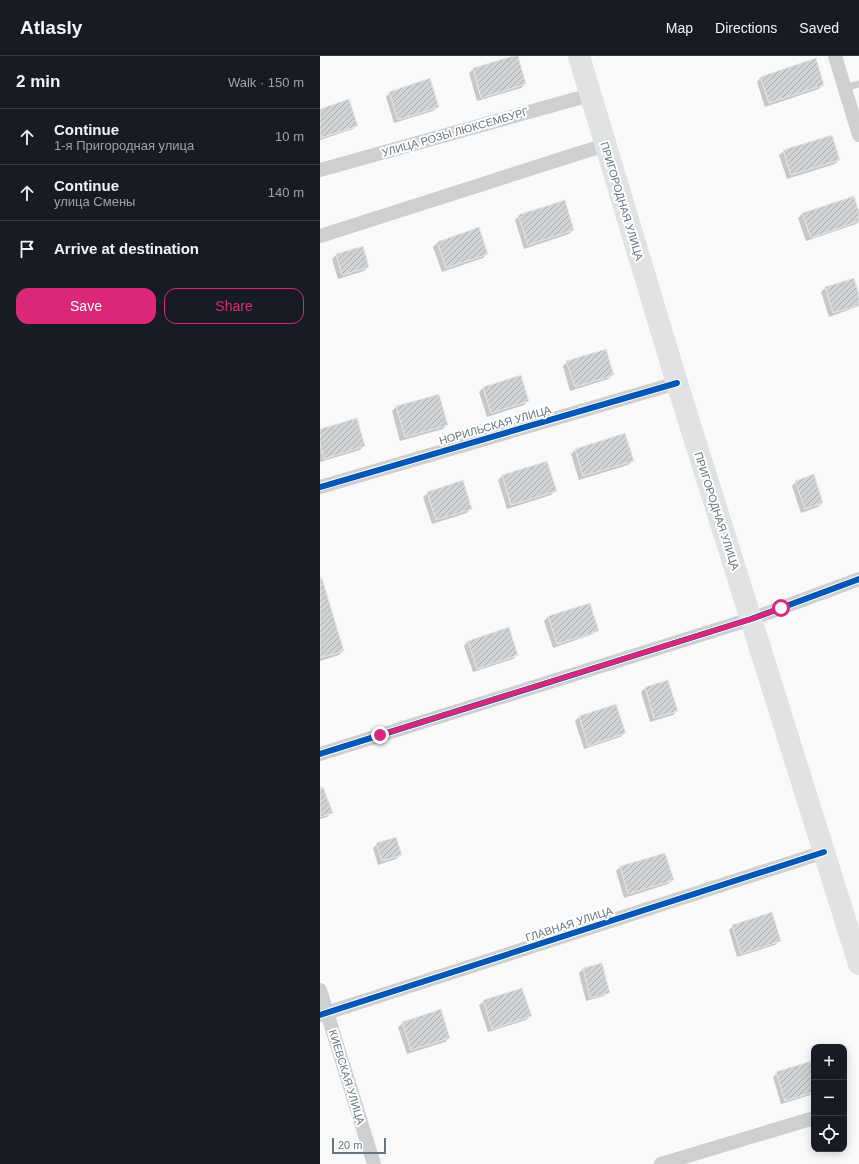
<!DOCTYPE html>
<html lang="en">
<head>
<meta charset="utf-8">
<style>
	body { margin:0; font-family:Arial,sans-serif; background:#242831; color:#f1f3f6 }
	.controls { position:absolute; right:12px; bottom:12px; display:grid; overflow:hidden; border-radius:8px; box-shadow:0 2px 10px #0003 }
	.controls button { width:36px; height:36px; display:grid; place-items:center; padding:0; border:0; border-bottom:1px solid #363941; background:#171b24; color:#f1f3f6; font:20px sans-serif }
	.scale { position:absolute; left:12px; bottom:10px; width:54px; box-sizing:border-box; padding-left:4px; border:2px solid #657683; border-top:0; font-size:11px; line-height:14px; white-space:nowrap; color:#657683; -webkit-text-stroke:3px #fff; paint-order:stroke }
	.stop { position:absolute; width:12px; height:12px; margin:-9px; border:3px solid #db2777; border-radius:50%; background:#fff }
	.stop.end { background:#db2777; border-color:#fff; box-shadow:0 1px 4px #0008 }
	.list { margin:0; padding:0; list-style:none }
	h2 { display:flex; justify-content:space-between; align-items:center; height:52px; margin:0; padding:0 16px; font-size:17px }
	h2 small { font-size:13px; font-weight:400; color:#9ea1a6 }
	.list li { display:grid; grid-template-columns:26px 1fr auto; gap:12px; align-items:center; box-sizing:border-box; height:56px; padding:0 16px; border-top:1px solid #363941 }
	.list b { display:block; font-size:15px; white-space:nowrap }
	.list p { margin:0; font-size:13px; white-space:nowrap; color:#9ea1a6 }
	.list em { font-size:13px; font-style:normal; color:#9ea1a6 }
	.actions { display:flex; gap:8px; padding:12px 16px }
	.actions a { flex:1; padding:9px 0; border:1px solid #db2777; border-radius:12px; text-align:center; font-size:14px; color:#db2777 }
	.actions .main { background:#db2777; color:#fff }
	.icon { flex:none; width:22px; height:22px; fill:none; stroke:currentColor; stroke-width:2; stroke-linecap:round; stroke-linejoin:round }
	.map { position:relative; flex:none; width:539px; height:1108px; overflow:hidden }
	header { display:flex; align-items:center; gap:24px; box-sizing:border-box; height:56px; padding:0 20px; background:#171b24; border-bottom:1px solid #363941 }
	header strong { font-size:19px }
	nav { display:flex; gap:22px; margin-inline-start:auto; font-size:14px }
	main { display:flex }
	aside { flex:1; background:#171b24 }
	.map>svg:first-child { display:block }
</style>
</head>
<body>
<header>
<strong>Atlasly</strong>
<nav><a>Map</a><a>Directions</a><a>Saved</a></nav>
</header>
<main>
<aside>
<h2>2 min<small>Walk · 150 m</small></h2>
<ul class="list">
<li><svg class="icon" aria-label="ahead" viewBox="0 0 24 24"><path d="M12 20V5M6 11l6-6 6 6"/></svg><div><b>Continue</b><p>1-я Пригородная улица</p></div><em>10 m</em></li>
<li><svg class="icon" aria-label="ahead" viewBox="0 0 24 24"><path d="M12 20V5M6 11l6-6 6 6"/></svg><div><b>Continue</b><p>улица Смены</p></div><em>140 m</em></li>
<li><svg class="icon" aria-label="arrive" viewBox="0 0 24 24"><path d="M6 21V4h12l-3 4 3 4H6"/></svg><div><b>Arrive at destination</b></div></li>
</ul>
<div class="actions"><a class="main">Save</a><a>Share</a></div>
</aside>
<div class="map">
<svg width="539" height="1108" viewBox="0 0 539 1108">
	<defs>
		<pattern id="building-hatch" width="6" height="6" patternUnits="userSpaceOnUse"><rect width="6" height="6" fill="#d0d2d3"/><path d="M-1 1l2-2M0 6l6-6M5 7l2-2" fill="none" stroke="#acafb1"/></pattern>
	</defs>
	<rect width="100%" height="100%" fill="#f9f9f9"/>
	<path fill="#0003" d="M197,0L205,28L201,32L157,45L149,17L153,13Z
		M441,21L503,29L499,33L445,51L437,26Z
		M70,36L118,51L113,55L74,67L66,41Z
		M0,54L37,69L33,73L0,84Z
		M464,95L519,104L515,108L467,123L459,99Z
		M483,157L539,160V166L536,168L486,185L478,162Z
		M199,160L253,174L249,178L204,193L195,164Z
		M159,173L167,198L163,202L122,216L113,191L117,187Z
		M42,191L48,211L44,215L18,223L12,203L16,199Z
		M533,223L539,241V250L509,261L501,236L505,232Z
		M247,306L293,319L288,323L250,335L243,310Z
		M163,332L208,345L204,349L167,361L159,336Z
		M119,339L127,368L123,373L80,385L72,355L76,351Z
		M0,374L44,390L40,394L0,406Z
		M256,393L313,405L308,409L259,424L251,398Z
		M182,420L235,435L231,439L187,453L178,424Z
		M476,426L502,447L498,451L481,457L472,430Z
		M108,437L151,452L147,457L112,468L103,441Z
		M0,523L23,595L19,599L0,605Z
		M228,561L277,574L273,578L233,592L224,565Z
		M148,585L197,599L193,603L153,616L144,590Z
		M348,625L357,654L353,659L330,666L321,636L325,632Z
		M295,649L305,677L300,681L264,693L255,665L259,661Z
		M0,733L11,756L7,761L0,763Z
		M57,788L81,798L76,803L58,809L53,792Z
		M344,798L353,824L348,828L304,842L296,815L300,811Z
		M413,870L459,885L455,889L417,901L409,874Z
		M263,913L288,936L284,940L266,945L259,917Z
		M164,945L211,960L206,964L168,976L159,949Z
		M83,967L129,982L125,986L87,998L78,971Z
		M494,1005V1038L461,1048L453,1021L457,1017Z"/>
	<path fill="url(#building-hatch)" stroke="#e8e8e8" d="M193,0H198L206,28L161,42L153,12Z
		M496,2L504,29L449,47L440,21Z
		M110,22L119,51L78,64L69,36Z
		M29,43L38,70L0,82V53Z
		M512,79L520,104L471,119L463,94Z
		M534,140L539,156V165L491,182L482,157Z
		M245,144L254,174L208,189L198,159Z
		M159,171L168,198L126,212L117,186Z
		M43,190L49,211L22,219L16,198Z
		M534,222L539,238V249L513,257L505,231Z
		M286,293L294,319L255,331L246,305Z
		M201,319L209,345L171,357L163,331Z
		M119,338L128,369L85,381L76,350Z
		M37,362L45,390L4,403L0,388V373Z
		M305,377L314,405L263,420L255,393Z
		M227,405L237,435L191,449L182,419Z
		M494,418L503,447L485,453L475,425Z
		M143,424L152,453L116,464L107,436Z
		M0,522H2L24,595L0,602Z
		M270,547L279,575L237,588L228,560Z
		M189,571L198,599L157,613L148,585Z
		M348,624L358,655L334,662L325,631Z
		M296,648L306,677L268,690L259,660Z
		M3,731L13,757L0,761V732Z
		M76,781L82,799L62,805L56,787Z
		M345,797L354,824L308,838L300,810Z
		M452,856L461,885L421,898L412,869Z
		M282,907L290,937L270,942L263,912Z
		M202,932L212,960L172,973L163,944Z
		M121,953L130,982L91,994L82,966Z
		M494,1004V1036L465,1045L456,1016Z"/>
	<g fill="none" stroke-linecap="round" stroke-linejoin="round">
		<path stroke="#cecfd0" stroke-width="7" d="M524,32L539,28"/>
		<path stroke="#cecfd0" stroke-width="14" d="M515,0L539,79
			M0,114L270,39
			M0,180L285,89
			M0,431L357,327
			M0,698L431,563L539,523
			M0,934L54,1108
			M0,959L504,796
			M341,1108L494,1062"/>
		<path stroke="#e1e2e2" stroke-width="22" d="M259,0L357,327L539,908"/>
		<g stroke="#fff" stroke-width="8">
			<path id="cycleway" d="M0,431L357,327
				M0,698L431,563L539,523
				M0,959L504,796"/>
		</g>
		<use href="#cycleway" stroke="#0057b8" stroke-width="6"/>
	</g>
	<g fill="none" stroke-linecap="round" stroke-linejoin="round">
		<path stroke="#db2777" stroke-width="5" d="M60,679L431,563L461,552"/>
	</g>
	<g text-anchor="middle" stroke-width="4" stroke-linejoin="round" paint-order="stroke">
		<g font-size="11" fill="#657683" stroke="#fff">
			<text transform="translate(135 76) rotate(-16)" y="4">УЛИЦА РОЗЫ ЛЮКСЕМБУРГ</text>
			<text transform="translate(302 145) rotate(73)" y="4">ПРИГОРОДНАЯ УЛИЦА</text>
			<text transform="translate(175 369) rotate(-16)" y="4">НОРИЛЬСКАЯ УЛИЦА</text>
			<text transform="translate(397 455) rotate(72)" y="4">ПРИГОРОДНАЯ УЛИЦА</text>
			<text transform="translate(249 868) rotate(-18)" y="4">ГЛАВНАЯ УЛИЦА</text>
			<text transform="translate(27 1021) rotate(73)" y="4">КИЕВСКАЯ УЛИЦА</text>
		</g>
	</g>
</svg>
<div class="controls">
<button>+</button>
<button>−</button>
<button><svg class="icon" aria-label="locate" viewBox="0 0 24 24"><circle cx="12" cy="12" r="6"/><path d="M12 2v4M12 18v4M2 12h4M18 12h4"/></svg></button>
</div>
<div class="scale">20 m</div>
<div class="stop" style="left:461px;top:552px"></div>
<div class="stop end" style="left:60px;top:679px"></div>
</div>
</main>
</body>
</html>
